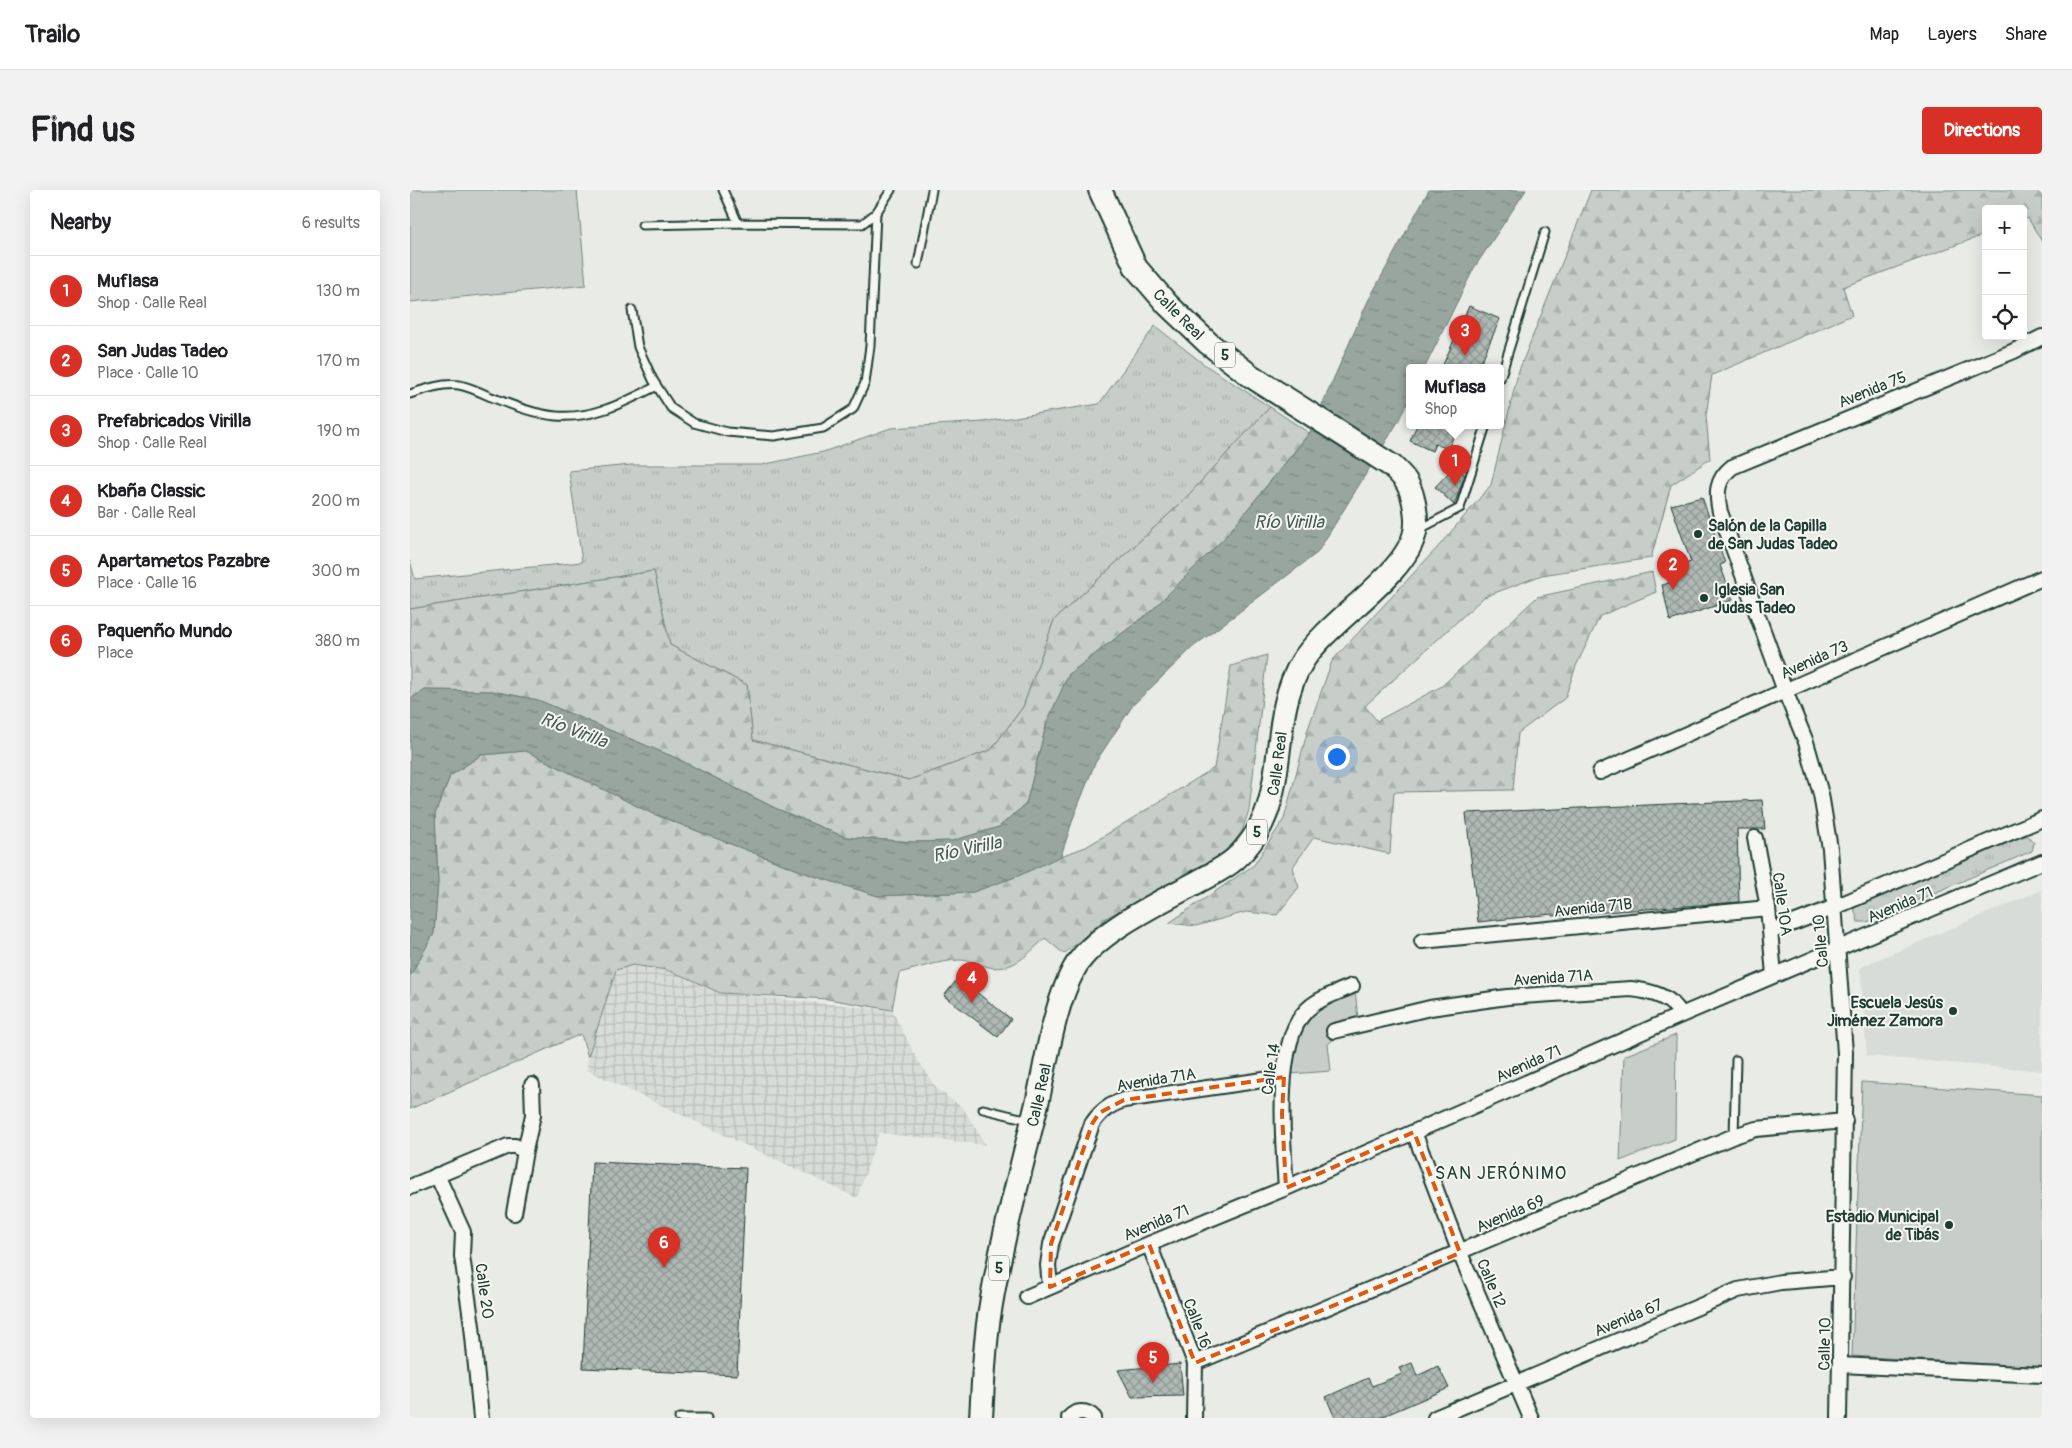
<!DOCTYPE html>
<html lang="en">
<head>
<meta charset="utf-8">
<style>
	body { margin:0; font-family:Pangolin,sans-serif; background:#f2f2f2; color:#202124 }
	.controls { position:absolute; right:15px; top:15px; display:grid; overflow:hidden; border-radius:5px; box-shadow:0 5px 20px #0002 }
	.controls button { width:45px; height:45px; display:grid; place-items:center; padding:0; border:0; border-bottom:1px solid #e0e0e0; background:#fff; color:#202124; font:25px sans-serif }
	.you { position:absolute; left:926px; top:566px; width:18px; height:18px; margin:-12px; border:4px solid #fff; border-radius:50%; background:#1a73e8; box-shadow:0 0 0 8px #1a73e833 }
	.badge { display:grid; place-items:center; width:32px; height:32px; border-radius:50%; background:#d93025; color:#fff; font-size:16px; font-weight:700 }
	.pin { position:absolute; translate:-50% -41px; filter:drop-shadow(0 1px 2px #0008) }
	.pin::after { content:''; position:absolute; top:26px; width:18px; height:15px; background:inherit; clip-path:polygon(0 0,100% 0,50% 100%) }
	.popup { position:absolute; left:996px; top:174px; width:98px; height:65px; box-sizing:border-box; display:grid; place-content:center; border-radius:5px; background:#fff; filter:drop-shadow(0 1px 4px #0005); font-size:16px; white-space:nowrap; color:#757577 }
	.popup b { font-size:19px; color:#202124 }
	.popup::after { content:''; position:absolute; left:50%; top:100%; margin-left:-10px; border:10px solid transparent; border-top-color:#fff }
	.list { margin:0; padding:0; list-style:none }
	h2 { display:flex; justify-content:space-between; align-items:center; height:65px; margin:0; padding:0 20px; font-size:21px }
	h2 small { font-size:16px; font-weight:400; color:#757577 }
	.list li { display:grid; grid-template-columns:32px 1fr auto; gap:15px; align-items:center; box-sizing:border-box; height:70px; padding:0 20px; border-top:1px solid #e0e0e0 }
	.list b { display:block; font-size:19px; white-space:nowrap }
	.list p { margin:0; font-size:16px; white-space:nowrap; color:#757577 }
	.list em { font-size:16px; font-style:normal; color:#757577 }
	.icon { flex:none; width:28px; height:28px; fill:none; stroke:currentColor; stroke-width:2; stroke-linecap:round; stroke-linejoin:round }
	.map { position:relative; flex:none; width:1632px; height:1228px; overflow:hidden; border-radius:5px }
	header { display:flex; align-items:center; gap:30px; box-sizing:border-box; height:70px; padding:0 25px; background:#fff; border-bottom:1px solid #e0e0e0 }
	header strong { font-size:24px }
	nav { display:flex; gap:28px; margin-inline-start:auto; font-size:18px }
	.intro { display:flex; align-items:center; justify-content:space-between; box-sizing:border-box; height:120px; padding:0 30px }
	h1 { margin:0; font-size:35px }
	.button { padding:12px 22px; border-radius:5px; background:#d93025; color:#fff; font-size:18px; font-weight:700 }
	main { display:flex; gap:30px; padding:0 30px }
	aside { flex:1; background:#fff; border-radius:5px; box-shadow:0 5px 20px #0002 }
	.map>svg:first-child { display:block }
</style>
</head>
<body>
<header>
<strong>Trailo</strong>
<nav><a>Map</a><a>Layers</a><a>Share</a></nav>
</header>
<div class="intro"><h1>Find us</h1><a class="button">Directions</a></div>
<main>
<aside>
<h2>Nearby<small>6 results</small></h2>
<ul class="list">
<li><span class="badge">1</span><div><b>Muflasa</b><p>Shop · Calle Real</p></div><em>130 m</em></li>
<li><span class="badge">2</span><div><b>San Judas Tadeo</b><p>Place · Calle 10</p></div><em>170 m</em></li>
<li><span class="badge">3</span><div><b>Prefabricados Virilla</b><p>Shop · Calle Real</p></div><em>190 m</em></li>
<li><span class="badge">4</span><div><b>Kbaña Classic</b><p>Bar · Calle Real</p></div><em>200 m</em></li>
<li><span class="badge">5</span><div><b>Apartametos Pazabre</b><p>Place · Calle 16</p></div><em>300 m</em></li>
<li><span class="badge">6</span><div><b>Paquenño Mundo</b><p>Place</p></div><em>380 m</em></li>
</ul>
</aside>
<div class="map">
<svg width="1632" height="1228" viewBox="0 0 1632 1228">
	<defs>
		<pattern id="industrial-grid" width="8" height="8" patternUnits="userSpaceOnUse" patternTransform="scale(1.25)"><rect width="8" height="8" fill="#d8dcd8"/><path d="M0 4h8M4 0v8" fill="none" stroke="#b9beba"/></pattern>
		<pattern id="grass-tufts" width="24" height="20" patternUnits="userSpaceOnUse" patternTransform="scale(1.25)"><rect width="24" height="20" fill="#c7cec9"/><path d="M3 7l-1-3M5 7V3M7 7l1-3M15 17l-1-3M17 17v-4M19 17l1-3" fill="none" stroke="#aab2ad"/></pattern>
		<pattern id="forest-firs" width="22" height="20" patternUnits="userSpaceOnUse" patternTransform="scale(1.25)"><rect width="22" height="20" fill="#c7cec9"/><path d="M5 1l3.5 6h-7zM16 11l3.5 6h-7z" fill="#aab2ad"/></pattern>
		<pattern id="water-ripples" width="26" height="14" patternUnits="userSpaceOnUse" patternTransform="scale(1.25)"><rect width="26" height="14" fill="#99a6a0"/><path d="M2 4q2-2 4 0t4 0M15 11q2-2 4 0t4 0" fill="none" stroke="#7c8883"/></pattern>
		<pattern id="building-cross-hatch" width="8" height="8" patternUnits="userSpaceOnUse" patternTransform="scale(1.25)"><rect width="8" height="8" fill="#b0bab5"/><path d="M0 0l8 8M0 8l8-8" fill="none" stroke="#8f9894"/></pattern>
	</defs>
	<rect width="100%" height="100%" fill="#e9ebe7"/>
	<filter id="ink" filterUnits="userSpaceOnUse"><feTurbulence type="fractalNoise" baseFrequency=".02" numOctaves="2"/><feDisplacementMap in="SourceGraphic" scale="10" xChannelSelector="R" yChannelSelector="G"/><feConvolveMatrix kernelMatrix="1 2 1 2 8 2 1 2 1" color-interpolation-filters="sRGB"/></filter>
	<g filter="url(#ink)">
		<path fill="#d8dcd8" d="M1632,700V881L1457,866L1450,777Z"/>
		<path fill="url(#industrial-grid)" d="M222,775L256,780L310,803L482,820L506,867L527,899L553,918L576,955L469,943L447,1008L177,880L178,867L206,780Z"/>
		<path fill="url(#grass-tufts)" stroke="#73867e" d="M745,136L795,175L860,217L771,313L644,430L613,517L581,560L499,590L343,550L337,495L260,455L244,381L0,419V371L5,389L172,372L159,281L221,275H351L413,262L481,238L573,232L689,214Z
			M1612,646H1618L1624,653L1622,661L1457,732H1448L1444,718Z"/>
		<path fill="url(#forest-firs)" stroke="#73867e" d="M1181,0H1632V52L1618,28L1613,30V19H1576V44L1433,97L1442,125L1302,185L1296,226L1300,269L1261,295L1241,368L1132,385L1074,407L955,516L967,531L1032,496L1127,407L1242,382L1246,402L1190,426L1166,476L1155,508L1108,543L1103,600L984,602L980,664L904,647L882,678L889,697L867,725L836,722L786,736L759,733L844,675L874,629L898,539L922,471L1028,357L1081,295L1108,183Z
			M860,217L899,243L816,346L740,422L659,484L637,532L616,614L589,637L542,651L504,652L435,647L365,618L266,568L128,510L82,501L16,500L0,509V419L244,381L260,455L337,495L343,550L499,590L581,560L613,517L644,430L771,313Z
			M857,465L839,620L832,641L821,656L809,666L696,728L654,764L635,748C619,763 603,782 579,777C569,775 561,770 549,770C529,771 509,778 489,783L482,820L418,809L310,803L278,788L256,780L223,775L206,780L178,867L171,844L0,919V786L24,743L28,692L25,624L40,586L71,565L116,561L241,623L401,685L468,706L563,702L608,686L651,666L676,657L804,578L821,476Z"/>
		<path fill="#c7cec9" stroke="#73867e" d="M0,0H167L176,95L0,112Z
			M945,799L948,829L918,854L921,881L881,884C890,829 897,824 945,799Z
			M1266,845L1265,949L1210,971L1214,866Z
			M1452,892L1632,905V1177L1442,1166Z"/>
		<path fill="url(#water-ripples)" stroke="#687c75" d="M1019,0H1116L1064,78L1015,177H1000V208L988,232L907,363L783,457L723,515L685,573L664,626L651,666L608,686L563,702L468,706L401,685L241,623L116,561L71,565L40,586L25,624L28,692L24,743L0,786V509L15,500L82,501L128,510L266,568L365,618L435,647L504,652L542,651L589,637L616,614L637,532L659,484L740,422L816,346L899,244L958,111Z"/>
		<path fill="url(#building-cross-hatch)" stroke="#1f3d34" d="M1059,116L1090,129L1069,177H1032Z
			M1007,235H1049L1038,259L1025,254L1022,261L1000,251Z
			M1045,276L1055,285L1044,315L1025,297Z
			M1292,307L1315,373L1310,375L1323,410L1260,431L1252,395L1259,393L1255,380L1281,372L1261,315Z
			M1352,610L1355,639H1327L1329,712L1142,726V724L1068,732L1056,623Z
			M548,788L601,829L588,847L534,806Z
			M182,972L336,978L327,1185L173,1178Z
			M1002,1173L1007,1186L1028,1176L1039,1198L969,1228H925L916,1207L958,1188L962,1196L992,1184L989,1178Z
			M770,1174L773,1206L722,1207L708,1180Z"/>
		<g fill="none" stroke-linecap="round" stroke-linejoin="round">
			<g stroke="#1f3d34" stroke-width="11">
				<path id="lane" d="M313,0L328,33L452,34L466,23L481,0
					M232,35L328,33
					M508,74L522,0
					M222,120L228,157L243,190L261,218L284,233L317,242L364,246L413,238L443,219L455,193L460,156L466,23
					M1090,189L1135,42
					M0,204C15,199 33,193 49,195C60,197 70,202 81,207C102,215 124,224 146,226C184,229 215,212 247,196
					M1010,339L1050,318L1076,235
					M573,919L619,930
					M1324,946L1326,870
					M269,1228H297"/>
			</g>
			<g stroke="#1f3d34" stroke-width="18">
				<path id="street" d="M1190,582L1632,388
					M1345,648L1358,718L1364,785
					M1360,742L1425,717L1632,629
					M1012,751L1358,718
					M924,841L1020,818L1097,807L1221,799C1240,801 1262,806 1271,825
					M1004,942L1050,1063L1121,1228
					M27,985L53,1042L52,1066L62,1136L71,1228
					M0,997L98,956H105L115,961L123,925L122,895
					M876,998C873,954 864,855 895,822C906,809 927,803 942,796
					M104,1023L115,961
					M739,1054L785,1173L784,1228
					M640,1097L638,1075L641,1054L682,934C691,921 699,915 714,910L874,887
					M617,1107L739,1054L876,998L1271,825L1632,672
					M785,1173L1324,946L1346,939L1435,931
					M1431,1175L1632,1185
					M659,1228C666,1220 677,1220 684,1228
					M1025,1228L1328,1100L1371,1092L1433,1087
					M1429,1228L1435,863L1420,659L1411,604L1396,552L1375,501L1310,322C1306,303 1306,290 1322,277L1604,161L1632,147"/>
			</g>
			<g stroke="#1f3d34" stroke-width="26">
				<g id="primary">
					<path id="s1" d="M571,1228C573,1195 574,1161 579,1127C590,1054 611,981 628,909C637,868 644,816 664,779C684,742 755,710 791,690C802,684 815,678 825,669C886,614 854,535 892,472C918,430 996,386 1005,342C1008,329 1004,305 997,293C994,287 987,281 982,276L841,186L798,153L758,115L726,78L690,0"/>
				</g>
			</g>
			<use href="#lane" stroke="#f6f6f2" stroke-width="7"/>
			<use href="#street" stroke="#f6f6f2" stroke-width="14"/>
			<use href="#primary" stroke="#f6f6f2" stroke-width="22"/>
		</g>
	</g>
	<path fill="none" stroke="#de580e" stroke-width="4" stroke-dasharray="10 6" stroke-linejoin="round" d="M874,887L872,924L876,998L1004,942L1050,1063L785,1173L739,1054L640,1097L641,1054L682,934L689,923L714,910Z"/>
	<g fill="#1f3d34" stroke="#f6f6f2" stroke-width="2">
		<circle cx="1288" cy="344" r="5"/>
		<circle cx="1294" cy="408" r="5"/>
		<circle cx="1543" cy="821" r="5"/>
		<circle cx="1539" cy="1035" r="5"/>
	</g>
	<g text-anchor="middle" stroke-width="4" stroke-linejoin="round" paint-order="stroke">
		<g fill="#f6f6f2" stroke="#60746d" stroke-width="1">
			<rect x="805" y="152.5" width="20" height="25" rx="4"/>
			<rect x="837" y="629.5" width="20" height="25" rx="4"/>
			<rect x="579" y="1065.5" width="20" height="25" rx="4"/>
		</g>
		<g font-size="15" font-weight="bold" fill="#1f3d34">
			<text x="815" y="170">5</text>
			<text x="847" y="647">5</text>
			<text x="589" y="1083">5</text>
		</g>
		<g font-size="16" fill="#1f3d34" stroke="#f6f6f2">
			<text transform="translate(769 124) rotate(45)" y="6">Calle Real</text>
			<text transform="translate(1462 199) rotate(-22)" y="6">Avenida 75</text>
			<text transform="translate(1404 469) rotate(-24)" y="6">Avenida 73</text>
			<text dy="6" stroke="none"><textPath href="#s1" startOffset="764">Calle Real</textPath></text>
			<text transform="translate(1373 714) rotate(82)" y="6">Calle 10A</text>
			<text transform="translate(1490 714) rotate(-23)" y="6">Avenida 71</text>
			<text transform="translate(1183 717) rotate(-6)" y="6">Avenida 71B</text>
			<text transform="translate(1410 751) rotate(-95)" y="6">Calle 10</text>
			<text transform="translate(1143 787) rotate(-4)" y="6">Avenida 71A</text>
			<text transform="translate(1118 873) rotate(-24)" y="6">Avenida 71</text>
			<text transform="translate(860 879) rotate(-82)" y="6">Calle 14</text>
			<text transform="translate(746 889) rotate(-9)" y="6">Avenida 71A</text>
			<text dy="6" stroke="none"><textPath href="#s1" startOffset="329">Calle Real</textPath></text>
			<text transform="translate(1100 1023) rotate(-23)" y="6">Avenida 69</text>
			<text transform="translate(746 1032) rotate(-23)" y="6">Avenida 71</text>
			<text transform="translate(1082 1093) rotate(67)" y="6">Calle 12</text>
			<text transform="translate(75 1101) rotate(82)" y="6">Calle 20</text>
			<text transform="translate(1218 1127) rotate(-23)" y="6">Avenida 67</text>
			<text transform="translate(788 1133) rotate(69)" y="6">Calle 16</text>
			<text transform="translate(1414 1154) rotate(-89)" y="6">Calle 10</text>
		</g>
		<g font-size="16" font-weight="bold" fill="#1f3d34" stroke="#f6f6f2" text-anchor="start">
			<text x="1298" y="341">Salón de la Capilla<tspan x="1298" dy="18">de San Judas Tadeo</tspan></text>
			<text x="1304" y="405">Iglesia San<tspan x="1304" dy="18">Judas Tadeo</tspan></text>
			<text x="1533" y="818" text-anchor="end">Escuela Jesús<tspan x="1533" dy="18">Jiménez Zamora</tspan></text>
			<text x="1529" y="1032" text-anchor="end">Estadio Municipal<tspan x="1529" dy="18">de Tibás</tspan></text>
		</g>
		<g font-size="18" font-style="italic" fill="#445c54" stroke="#f6f6f2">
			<text x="879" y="338">Río Virilla</text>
			<text transform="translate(164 540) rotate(21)" y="6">Río Virilla</text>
			<text transform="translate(557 659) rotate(-12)" y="6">Río Virilla</text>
		</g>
		<g font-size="18" letter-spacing="1" fill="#1f3d34" stroke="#f6f6f2">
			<text x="1091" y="989">SAN JERÓNIMO</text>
		</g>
	</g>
</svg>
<div class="controls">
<button>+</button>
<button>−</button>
<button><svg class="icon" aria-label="locate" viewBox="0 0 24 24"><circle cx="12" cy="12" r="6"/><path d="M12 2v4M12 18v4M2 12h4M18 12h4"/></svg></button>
</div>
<div class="you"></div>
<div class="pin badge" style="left:1045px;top:296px">1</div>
<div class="popup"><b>Muflasa</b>Shop</div>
<div class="pin badge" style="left:1263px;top:400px">2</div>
<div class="pin badge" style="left:1055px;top:166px">3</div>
<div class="pin badge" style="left:562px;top:813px">4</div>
<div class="pin badge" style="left:743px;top:1193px">5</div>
<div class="pin badge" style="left:254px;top:1078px">6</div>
</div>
</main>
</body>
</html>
